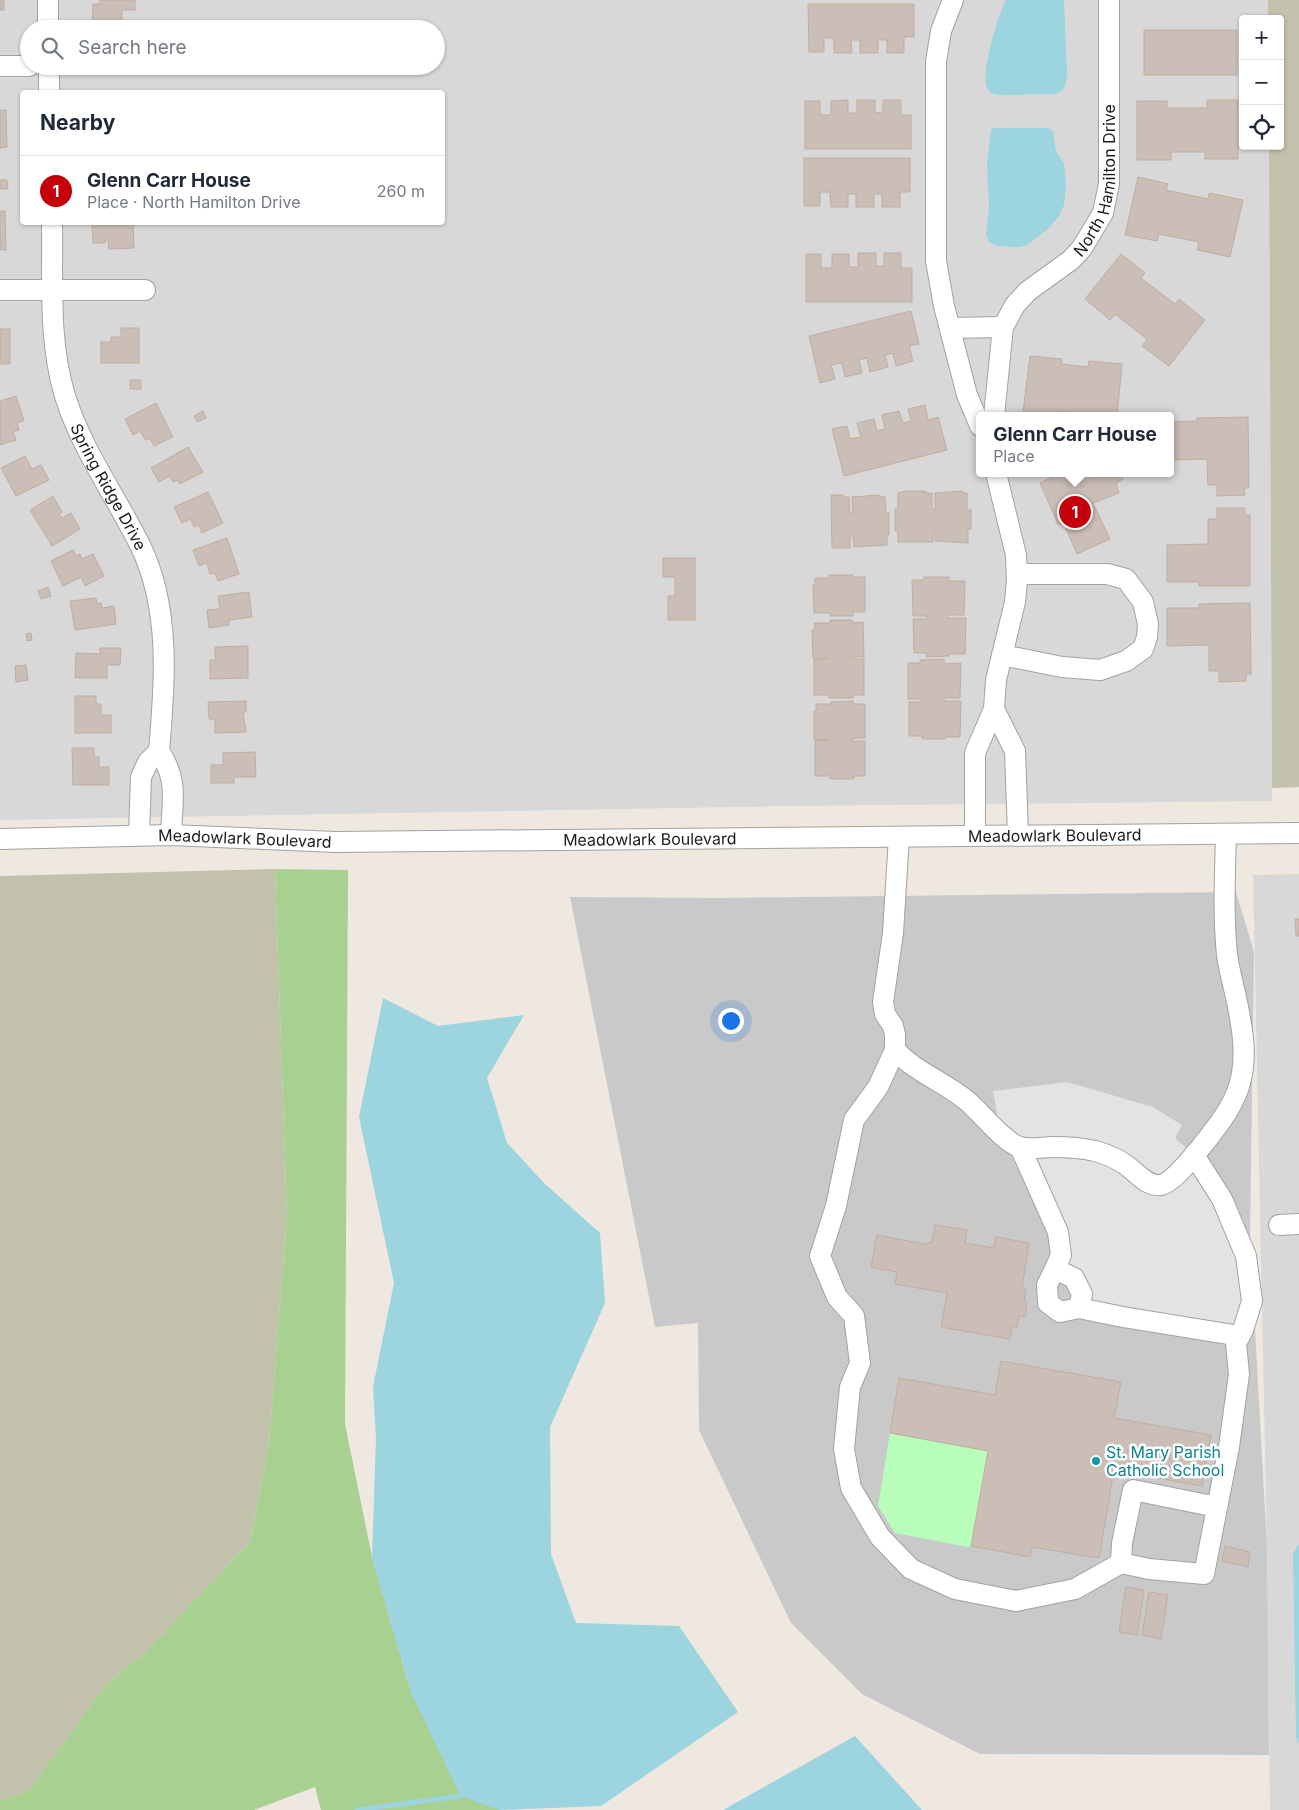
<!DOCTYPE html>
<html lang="en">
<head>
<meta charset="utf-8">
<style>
	body { margin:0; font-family:Inter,sans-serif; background:#f2f2f3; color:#1f2937 }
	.controls { position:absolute; right:15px; top:15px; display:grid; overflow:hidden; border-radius:5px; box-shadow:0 1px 4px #0004 }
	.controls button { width:45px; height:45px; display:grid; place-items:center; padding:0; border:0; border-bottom:1px solid #e0e1e3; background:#fff; color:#1f2937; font:25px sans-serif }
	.you { position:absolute; left:730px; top:1020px; width:18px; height:18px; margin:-12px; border:4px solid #fff; border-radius:50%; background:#1a73e8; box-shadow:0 0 0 8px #1a73e833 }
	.badge { display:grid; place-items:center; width:32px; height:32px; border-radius:50%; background:#c6000b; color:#fff; font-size:16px; font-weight:700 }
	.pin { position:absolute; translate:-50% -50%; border:2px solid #fff; box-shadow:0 1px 5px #0006 }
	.popup { position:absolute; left:976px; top:412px; width:198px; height:65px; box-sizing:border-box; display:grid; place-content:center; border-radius:5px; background:#fff; filter:drop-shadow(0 1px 4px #0005); font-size:16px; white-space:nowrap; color:#747a83 }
	.popup b { font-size:19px; color:#1f2937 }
	.popup::after { content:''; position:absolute; left:50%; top:100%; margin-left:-10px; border:10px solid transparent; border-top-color:#fff }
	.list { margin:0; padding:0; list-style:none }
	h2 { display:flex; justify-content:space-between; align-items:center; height:65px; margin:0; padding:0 20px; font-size:21px }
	h2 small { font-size:16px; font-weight:400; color:#747a83 }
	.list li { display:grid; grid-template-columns:32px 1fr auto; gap:15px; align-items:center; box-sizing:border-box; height:70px; padding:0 20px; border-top:1px solid #e0e1e3 }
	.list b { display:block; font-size:19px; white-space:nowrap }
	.list p { margin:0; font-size:16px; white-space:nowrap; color:#747a83 }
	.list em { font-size:16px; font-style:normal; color:#747a83 }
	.icon { flex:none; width:28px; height:28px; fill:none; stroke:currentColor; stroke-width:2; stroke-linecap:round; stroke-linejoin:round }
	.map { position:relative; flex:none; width:1299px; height:1810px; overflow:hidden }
	.search { position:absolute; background:#fff; box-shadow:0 1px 4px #0004; left:20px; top:20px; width:425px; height:55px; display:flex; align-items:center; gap:12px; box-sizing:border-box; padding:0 18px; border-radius:28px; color:#747a83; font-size:19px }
	.panel { position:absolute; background:#fff; box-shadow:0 1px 4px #0004; left:20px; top:90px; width:425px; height:135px; border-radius:5px }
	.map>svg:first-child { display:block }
</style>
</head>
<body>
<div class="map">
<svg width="1299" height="1810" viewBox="0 0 1299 1810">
	<rect width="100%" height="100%" fill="#eee8e0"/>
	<path fill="#d9d8d8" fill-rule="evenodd" d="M0,0H1268V19H1243V146H1269L1272,801L797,806L0,820ZM29,29H436V66H29ZM22,92H442V222H22ZM980,416H1170V473H980Z
		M1299,874V1810H1270L1267,1547L1253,875Z"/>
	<path fill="#c9c9c9" d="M1236,892L1254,952L1250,1238L1267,1547L1269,1755L980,1754L862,1694L791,1623L699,1430L698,1323L655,1327L570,897L715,898Z"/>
	<path fill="#c2c1ab" d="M1268,0H1299V787L1272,788L1269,146H1280V19H1268Z
		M275,869L287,1215L269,1444L250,1542L146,1652L105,1686L30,1789L0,1802V876Z"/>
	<path fill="#a7d091" d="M275,869L348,870L345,1424L372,1557L412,1695L500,1810H321L315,1787L254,1810H0V1802L30,1789L105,1686L146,1652L250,1542L269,1444L287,1215Z"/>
	<path fill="#b8fdb9" d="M890,1433L988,1451L971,1546L968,1547L895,1533L878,1506Z"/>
	<path fill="#e3e3e3" d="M1067,1082L1153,1107L1182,1125L1175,1138L1212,1171L1251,1261L1245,1347L1098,1321L1063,1264L1001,1134L993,1091Z"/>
	<path fill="#9cd4df" d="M1006,0H1064L1067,73C1066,83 1066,91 1055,94L997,95C992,94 987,90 986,85C982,71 998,14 1006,0Z
		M996,128H1049L1053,132L1056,151L1064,164L1066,185L1064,205L1059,216L1048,229L1028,244L1020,247L997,246L989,242L986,235L989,207L987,163L991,129Z
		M383,998L438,1026L524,1015L487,1078L507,1143L545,1184L600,1233L605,1303L550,1427L551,1554L576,1623L679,1626L738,1712L601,1806L499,1810L461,1796L412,1695L372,1557L376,1439L373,1387L394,1283L359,1117Z
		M1299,1544V1743L1296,1738L1293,1553Z
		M855,1736L922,1810H723Z"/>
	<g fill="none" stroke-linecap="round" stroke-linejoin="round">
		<path stroke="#9cd4df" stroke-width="5" d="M357,1810L461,1796"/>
	</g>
	<path fill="#cabeb6" stroke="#c0ada1" d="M0,0H4V10H0Z
		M100,0H135V10H122V27L92,26L93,4H100Z
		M808,4H914V37H904V53H887V40H878V53H860V40H851L852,53H834V38H824V52H809Z
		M1144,30H1237V75H1144Z
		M848,100V113H857V100H875V113L883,112V100H901V115H911V149H805V101H820V115H831V101Z
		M1207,100H1238V159H1205V152H1171V160H1137V101H1167V108H1207Z
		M0,110H6L7,147L0,148Z
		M804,158H910V192H900V207H882V194H874V207H856V194H848V207H831L830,192H820V206H804Z
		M1138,177L1168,184L1166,190L1208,199L1209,193L1243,200L1230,257L1197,250L1199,242L1159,234L1157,241L1125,235Z
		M0,180H7L8,189H0Z
		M0,211H5L6,250H0Z
		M92,222H133L134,248L109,249L108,240H105V243H93Z
		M858,253H876V266H884V253H901V268H912V302H806V254H821V268H832V254H849V267H858Z
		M1121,254L1145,273L1141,278L1175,304L1179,299L1205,320L1169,366L1142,346L1147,339L1115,314L1110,320L1085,299Z
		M911,311L919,344L909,346L913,361L896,366L893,353L885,355L888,367L870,372L867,358L859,360L862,373L845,377L842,363L831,365L835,379L820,383L809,336Z
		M121,328H139V363H101V342H111V337H121Z
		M0,329H10V364H0Z
		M1030,356L1062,359L1061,364L1088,367L1089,361L1122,364L1117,416H1083V414L1058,411V416L1023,412Z
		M130,380H141V389H130Z
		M16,396L24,421L17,423L19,430L13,432L16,440L0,445V401Z
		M156,403L173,437L154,446L150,438L145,440L140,431L133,435L125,419Z
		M925,405L928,420L938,417L947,450L844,476L832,429L847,426L850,439L861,437L857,423L874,419L877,431L885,429L882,415L899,411L903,423L911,421L908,409Z
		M203,411L206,418L197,422L194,416Z
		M1248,417L1249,488H1244L1245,495L1217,496V485H1208L1207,459L1170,460V422L1197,421V418Z
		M188,447L203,472L180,484L178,480L173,482L170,476L159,482L151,468Z
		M25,456L32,469L41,465L49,480L16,496L1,468Z
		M1061,473H1121L1123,479L1116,483L1119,493L1093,503L1110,539L1077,554L1064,524H1058L1040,483Z
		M906,491H926V493H932V509H935V493L962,491V493H967V510H971V529H968V543L935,541V532H933V542H898V531H895V509H898V493Z
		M208,492L223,523L202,533L199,525L194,527L191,519L182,523L174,507Z
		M831,495H843V497H849L850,513H853L852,497L880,495V497H885L886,513H889V535H887V545L854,547L853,536H850V548H832Z
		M53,496L62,512L59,514L62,518L71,513L80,529L52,546L30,510Z
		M1217,508H1245V515H1250V586H1199V582H1167V545L1208,544V519H1217Z
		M227,538L239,574L218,581L215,573L210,574L207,563L199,566L193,550Z
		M73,550L76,556L80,554L82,559L93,554L104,576L85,586L81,577L63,586L51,561Z
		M663,558H695V620H668V596H675V577H663Z
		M829,575H853V577H865V612H853V616H830V613H814L813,585H815V578H829Z
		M924,577H949V581H965L964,615H948V618H966L965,654H949V656L926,657V653H914L913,619H927V616H913L912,580H924Z
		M48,587L51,596L41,599L38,591Z
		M249,592L252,617L229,620V625L209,628L207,610L220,609L218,596Z
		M96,598L97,604L101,603L102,608L114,606L116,624L75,630L70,601Z
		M1250,603L1251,674H1246V681L1219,682V671H1209V645L1167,646V608H1199V604Z
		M830,620H852L853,623L863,622L864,657H852V659H864V695H853V698H829V695H814V659H828V658H813L812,630H815L814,623H830Z
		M31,633L32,640L27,641L26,634Z
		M248,646V678L210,679V660H215V647Z
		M100,648H121L120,665H107V678H75L76,653L100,654Z
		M944,659V664L961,663L960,698H944V701H961L960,737H945V739H922V736H909V702H922V699H908V663H920V660Z
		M26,665L28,680L16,682L15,666Z
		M75,696H96V704H101V715H111V733H75Z
		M246,701V712H243L246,732L215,733V719H209L208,702Z
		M853,701L854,704H865V738H853V741H865V776H854V779H830V776H815V741L830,740H814V711H816V704H831V702Z
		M72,748H94V757H99V767H109V785H73Z
		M255,752L256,777H234V783H211V765H223V753Z
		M1295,919H1299V936H1296Z
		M935,1225L967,1230L965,1243L994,1248L996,1237L1029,1243L1022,1289L1026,1290L1024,1301L1027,1303L1025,1317L1019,1316L1017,1327L1012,1326L1010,1339L941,1327L947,1293L895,1284L897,1272L871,1267L877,1235L924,1244L932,1242Z
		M1001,1361L1121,1382L1114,1418L1211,1435L1202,1486L1114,1470L1099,1558L1032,1547L1030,1557L971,1546L988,1451L890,1433L899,1378L995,1395Z
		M1225,1546L1250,1552L1248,1567L1222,1561Z
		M1126,1587L1144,1590L1137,1635L1119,1632Z
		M1149,1592L1168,1595L1161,1639L1142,1635Z"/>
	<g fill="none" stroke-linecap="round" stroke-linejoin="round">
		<g stroke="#a2a2a2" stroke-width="22">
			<g id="minor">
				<path d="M48,0V29"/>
				<path d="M953,0L941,31L936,62V261L944,306L967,395L980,426"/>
				<path d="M0,66H29"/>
				<path d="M49,66V92"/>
				<path id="s1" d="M52,222C53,280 48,340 65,396C82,450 115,495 140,545C171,608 165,684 159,751"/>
				<path d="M0,290H145"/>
				<path d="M950,328L1003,327"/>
				<path id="s2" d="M994,416L1003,327L1015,305L1028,291L1071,260L1082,248L1103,213L1109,184V0"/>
				<path d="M1002,655L1062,667L1100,670L1126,661L1143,649L1147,637L1148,624L1143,602L1126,579L1107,574H1017"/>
				<path d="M994,709L1015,751L1018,836"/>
				<path d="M139,835L141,777L148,762L159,751C179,781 172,801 171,835"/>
				<path d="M975,836V753L994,709L996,680L1015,602L1017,581L1016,555L996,473"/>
				<path d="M899,837L893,933L883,1002L885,1014L893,1026L895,1035V1050C915,1072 943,1081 966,1100C981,1112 1003,1142 1020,1147C1030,1150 1043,1147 1053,1147C1067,1147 1082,1148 1095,1151C1106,1154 1116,1158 1126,1165C1136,1172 1147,1187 1161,1185C1173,1182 1189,1161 1197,1152C1235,1105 1252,1082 1240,1018C1237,997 1230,976 1227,955C1223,915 1225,875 1226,834"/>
				<path id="s3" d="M0,839L171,835L335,842L1299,833"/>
				<path d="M895,1050L878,1087L854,1120L836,1206L820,1256L837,1297L854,1316L860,1363L850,1387L844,1449L851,1488L880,1537L911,1569L955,1589L1016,1601L1075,1589L1121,1563"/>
				<path d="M1020,1147L1058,1232L1061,1255L1055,1269L1074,1278L1082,1294L1079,1308L1123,1317L1240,1336"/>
				<path d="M1194,1155L1222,1199L1246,1256L1252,1301L1243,1330L1236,1343L1239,1374L1229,1447L1204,1574L1149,1569L1121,1563L1122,1543L1133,1490L1217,1507"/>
				<path d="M1279,1225L1299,1224"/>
				<path d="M1055,1269L1047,1285L1048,1303L1060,1312L1079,1308"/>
			</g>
		</g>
		<use href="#minor" stroke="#fff" stroke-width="20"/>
	</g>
	<circle fill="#0f9aa8" stroke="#fff" stroke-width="2" cx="1096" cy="1461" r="5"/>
	<g text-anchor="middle" stroke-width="5" stroke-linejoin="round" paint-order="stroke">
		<g font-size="16" fill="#1b1b1b" stroke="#fff">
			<text dy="6" stroke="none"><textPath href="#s2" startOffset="274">North Hamilton Drive</textPath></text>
			<text dy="6" stroke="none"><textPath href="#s1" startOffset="276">Spring Ridge Drive</textPath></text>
			<text dy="6" stroke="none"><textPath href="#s3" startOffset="1055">Meadowlark Boulevard</textPath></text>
			<text dy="6" stroke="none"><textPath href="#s3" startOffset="245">Meadowlark Boulevard</textPath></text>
			<text dy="6" stroke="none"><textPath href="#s3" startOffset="650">Meadowlark Boulevard</textPath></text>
		</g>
		<g font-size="16" fill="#0d838f" stroke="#fff" text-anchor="start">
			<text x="1106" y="1458">St. Mary Parish<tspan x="1106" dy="18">Catholic School</tspan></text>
		</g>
	</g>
</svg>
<div class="controls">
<button>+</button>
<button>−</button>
<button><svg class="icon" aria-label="locate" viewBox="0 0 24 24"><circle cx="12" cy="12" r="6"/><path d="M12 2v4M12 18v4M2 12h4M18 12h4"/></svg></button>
</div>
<div class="you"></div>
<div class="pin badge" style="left:1075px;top:512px">1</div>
<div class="popup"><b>Glenn Carr House</b>Place</div>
<div class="search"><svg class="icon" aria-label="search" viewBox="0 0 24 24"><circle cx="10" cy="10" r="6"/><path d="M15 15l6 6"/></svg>Search here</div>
<section class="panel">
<h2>Nearby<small></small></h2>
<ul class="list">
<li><span class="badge">1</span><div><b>Glenn Carr House</b><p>Place · North Hamilton Drive</p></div><em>260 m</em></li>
</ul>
</section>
</div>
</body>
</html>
